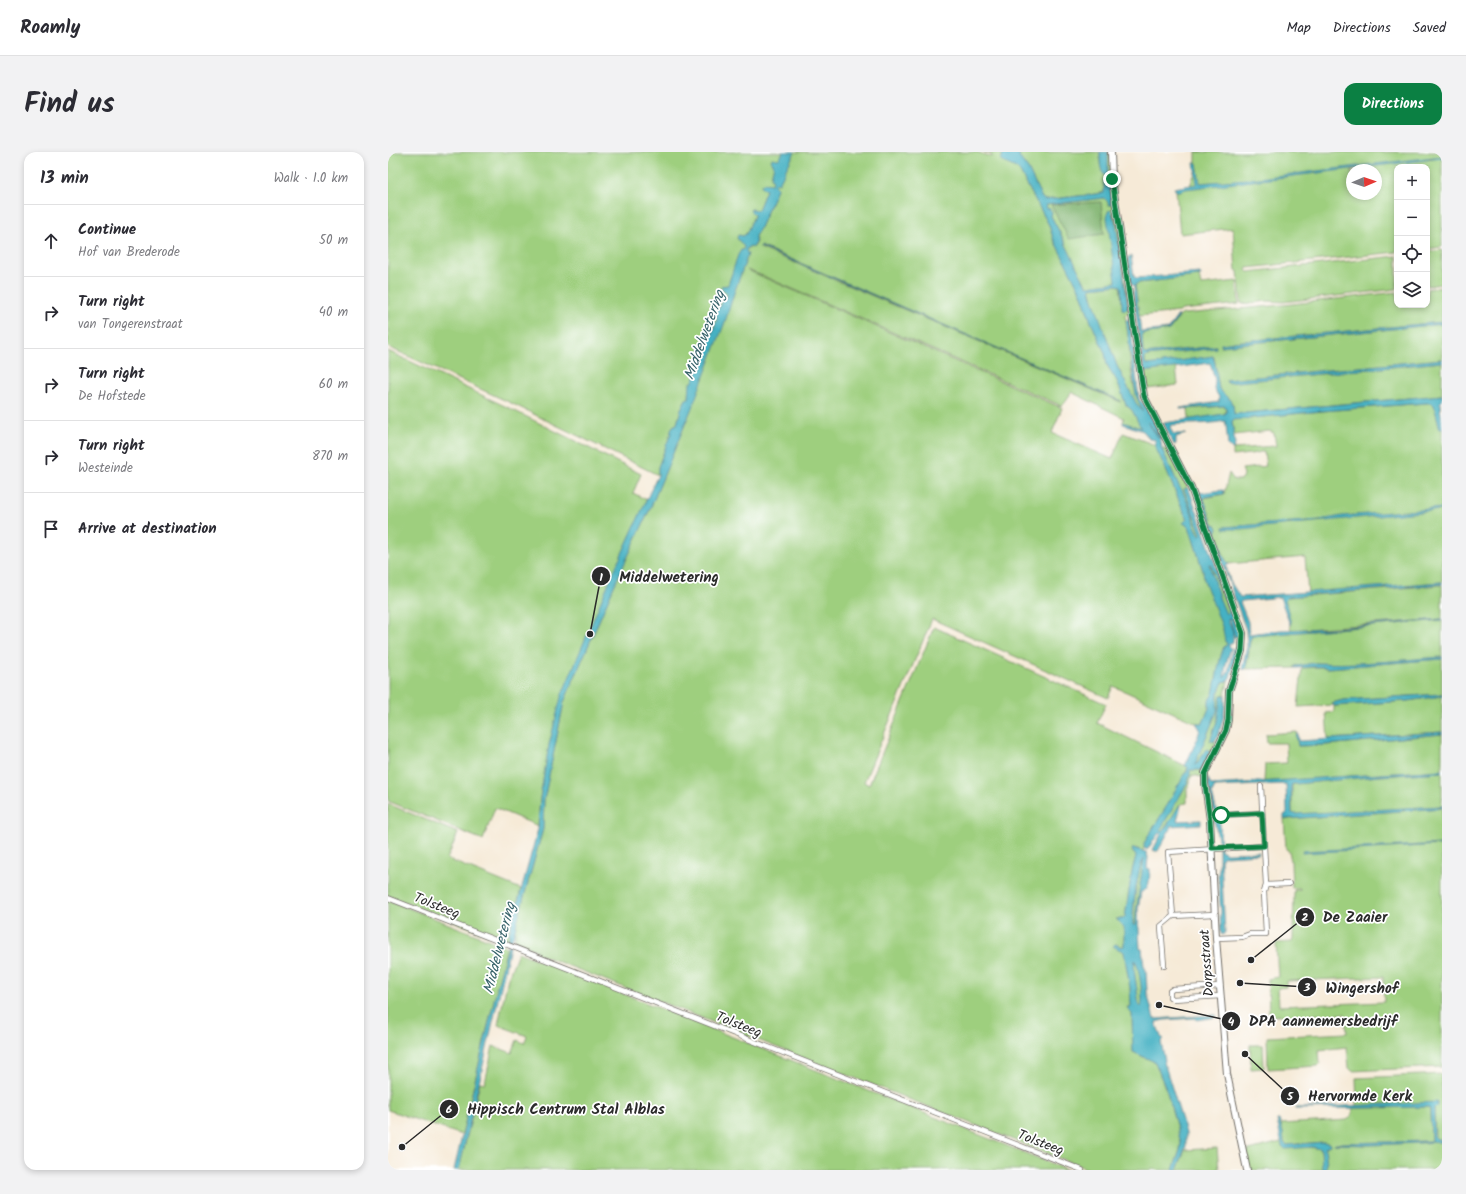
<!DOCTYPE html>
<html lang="en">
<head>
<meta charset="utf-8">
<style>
	body { margin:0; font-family:Kalam,sans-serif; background:#f2f2f3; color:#2b2b33 }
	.controls { position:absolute; right:12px; top:12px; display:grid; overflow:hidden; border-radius:8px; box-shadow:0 2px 6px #0003 }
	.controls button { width:36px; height:36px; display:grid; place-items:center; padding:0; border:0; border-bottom:1px solid #e1e1e2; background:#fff; color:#2b2b33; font:20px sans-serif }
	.compass { position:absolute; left:958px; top:12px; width:36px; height:36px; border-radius:50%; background:#fff; box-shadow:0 2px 6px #0003; rotate:88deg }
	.stop { position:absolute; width:12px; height:12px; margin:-9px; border:3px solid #0b8043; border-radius:50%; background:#fff }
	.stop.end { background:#0b8043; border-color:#fff; box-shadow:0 1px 4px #0008 }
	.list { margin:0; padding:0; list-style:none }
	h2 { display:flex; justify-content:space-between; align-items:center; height:52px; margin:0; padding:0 16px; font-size:17px }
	h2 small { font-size:13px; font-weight:400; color:#7c7c81 }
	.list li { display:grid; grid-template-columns:26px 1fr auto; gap:12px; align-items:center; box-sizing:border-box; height:72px; padding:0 16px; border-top:1px solid #e1e1e2 }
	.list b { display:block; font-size:15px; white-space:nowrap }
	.list p { margin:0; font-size:13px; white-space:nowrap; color:#7c7c81 }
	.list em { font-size:13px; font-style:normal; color:#7c7c81 }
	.icon { flex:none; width:22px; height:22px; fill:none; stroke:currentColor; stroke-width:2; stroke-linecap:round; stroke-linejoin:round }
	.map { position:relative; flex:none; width:1054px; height:1018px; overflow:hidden; border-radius:12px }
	header { display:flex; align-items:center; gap:24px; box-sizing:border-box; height:56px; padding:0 20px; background:#fff; border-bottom:1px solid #e1e1e2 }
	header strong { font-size:19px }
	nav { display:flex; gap:22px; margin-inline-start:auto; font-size:14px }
	.intro { display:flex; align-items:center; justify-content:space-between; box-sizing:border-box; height:96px; padding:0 24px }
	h1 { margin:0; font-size:28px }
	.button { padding:10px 18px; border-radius:12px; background:#0b8043; color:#fff; font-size:14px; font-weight:700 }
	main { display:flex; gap:24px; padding:0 24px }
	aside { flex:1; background:#fff; border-radius:12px; box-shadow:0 2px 6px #0003 }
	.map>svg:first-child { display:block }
</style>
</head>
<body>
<header>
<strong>Roamly</strong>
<nav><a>Map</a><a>Directions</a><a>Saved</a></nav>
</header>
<div class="intro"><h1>Find us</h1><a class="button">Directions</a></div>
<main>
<aside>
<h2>13 min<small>Walk · 1.0 km</small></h2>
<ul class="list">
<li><svg class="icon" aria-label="ahead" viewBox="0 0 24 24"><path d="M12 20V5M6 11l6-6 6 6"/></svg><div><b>Continue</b><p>Hof van Brederode</p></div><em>50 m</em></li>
<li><svg class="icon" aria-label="right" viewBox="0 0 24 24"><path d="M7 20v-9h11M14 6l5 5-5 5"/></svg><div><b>Turn right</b><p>van Tongerenstraat</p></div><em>40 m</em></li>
<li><svg class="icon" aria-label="right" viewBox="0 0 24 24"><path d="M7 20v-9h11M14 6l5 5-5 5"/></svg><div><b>Turn right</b><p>De Hofstede</p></div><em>60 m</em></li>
<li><svg class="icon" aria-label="right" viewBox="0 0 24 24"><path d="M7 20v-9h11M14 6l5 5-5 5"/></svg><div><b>Turn right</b><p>Westeinde</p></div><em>870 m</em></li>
<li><svg class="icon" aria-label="arrive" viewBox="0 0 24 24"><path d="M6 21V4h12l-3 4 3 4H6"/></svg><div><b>Arrive at destination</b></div></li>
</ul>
</aside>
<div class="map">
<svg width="1054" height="1018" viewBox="0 0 1054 1018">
	<rect width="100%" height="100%" fill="#fff"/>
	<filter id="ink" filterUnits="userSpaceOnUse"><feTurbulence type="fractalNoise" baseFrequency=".025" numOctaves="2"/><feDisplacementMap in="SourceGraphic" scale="8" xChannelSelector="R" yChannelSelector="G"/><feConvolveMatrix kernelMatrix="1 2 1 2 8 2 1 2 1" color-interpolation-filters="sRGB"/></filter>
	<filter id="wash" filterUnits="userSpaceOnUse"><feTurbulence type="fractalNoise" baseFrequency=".012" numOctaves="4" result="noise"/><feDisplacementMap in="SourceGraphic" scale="16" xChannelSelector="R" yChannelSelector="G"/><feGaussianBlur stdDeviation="0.9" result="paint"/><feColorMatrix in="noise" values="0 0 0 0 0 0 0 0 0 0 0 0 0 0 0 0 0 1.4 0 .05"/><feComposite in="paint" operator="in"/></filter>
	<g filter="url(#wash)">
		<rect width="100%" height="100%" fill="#f6ead7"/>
		<path fill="#9ecf7e" stroke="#647d54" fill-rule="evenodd" d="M0,0H395L393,6L385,11L386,13L383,25L385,29L384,32L377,36L378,38L370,58L363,57L366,64L358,82L355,84L351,83L349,86L356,94L355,98L353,99L340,133L334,134L340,141L339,145L334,147L331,156L329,158L324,157L323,159L328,162L329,167L319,190L314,198C315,203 312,206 312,210C312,213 314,214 313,218H310L302,236L301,246L298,247L293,257L289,272C284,274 283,276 283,281L270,315V323L123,251L0,195Z
			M407,0H589L603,5L604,3L596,0H614L615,1L613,9L628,16L632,20L661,73L665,86L693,141L703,170L717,201L719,213L729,229L738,253L744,258L754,277L735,270L736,266L683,240L679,248L674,254L375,124L359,118L674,256L664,281L724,307L735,281L767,293L776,313L799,368V372L801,374L815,419L816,427L833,470L839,491L838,494H836L832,507L825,542L821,548V556L815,571H808L725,534L720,546L544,467L476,630L481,633L546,475L718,552L709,571L800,615L798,620C794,623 795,630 790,633C781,656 762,675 755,699L747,696L744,699L748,704L744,719L737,765L735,767H728L736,775V794L734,795L729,792L726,794L736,800L742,836L743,854L739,855L744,861L745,900L767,910L779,940L793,991L792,998L785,1018H768L763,1017L764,1018H702L148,801V798L129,790L127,787V777L155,677L156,648L176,550L226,434L262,357L301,262L337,169L346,141L359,105V101L358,99L360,95L367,94L368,89L367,84L371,78L389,37L387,33L388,30L391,31ZM373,94L733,250L372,96Z
			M632,0H712C712,9 711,18 718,24L717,40L708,42L655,48L640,17L631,5V1Z
			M720,0H722L741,161L737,163C744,193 738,232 756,258L755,260L748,251L729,214L707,155L702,136L732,133L735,158L728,72L725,61L728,129V130L700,134L698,133C686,111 676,87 663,64L664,60L662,61L657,53L716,46L720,50L721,28L719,24L720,16Z
			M808,0H1054V95L1039,97V15H1009V100L859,116L858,118L860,120L1009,104V137L895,150L880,149L855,152L853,151L850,119H848L845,76L792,82L788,38L801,36L808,18ZM964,18H988V42H964Z
			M1054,98V132L1039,134V100Z
			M811,124L813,133L849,129L851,152L794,158L791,160L751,164L747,133L750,131Z
			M1054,135V170L846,190L833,194L1054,172V207L838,228L839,231L1054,210V243L846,262L845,253L842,248L831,237L826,205L760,213L757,211V206L759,204L827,196L828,194L757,202L755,201L754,182L781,178L793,163L796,162L895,153L1009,140V153H1039V137Z
			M0,199L121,256L253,322L245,341L259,348L221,430L173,547L161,593L152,646L150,674L107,656L95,688L0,649Z
			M788,215L790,233L759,237L756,220Z
			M1038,251H1044L1046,253L1052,277L1054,276V430L920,441L917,405L840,412L838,409L828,383V380L830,377C822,368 818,357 816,346L836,342L841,321L846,328H852L855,326L856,322L854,317L878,314L876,300H871L870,301L845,304V297L888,294L886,281L881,279L846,283L844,268L934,259Z
			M836,254L838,255V259L836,262L801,268L800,257Z
			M774,297H780L800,336L796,337L813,382V383H811L806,372L804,361L794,338L791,334Z
			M822,410L840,457V461L838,462L832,448L821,412Z
			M1054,433V467L903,478L897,447L899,445Z
			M1054,468V505C1012,508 970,514 928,511C922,511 915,514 907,514V516L856,517C863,508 859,494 864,484Z
			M1054,507V542L955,548L944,551L945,553L910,555L914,516L933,515L940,516Z
			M840,529L837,543H833L829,569L822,589L828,590L814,625L804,623L801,634L799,635V651L793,652L774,680L772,678L800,630L802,623L801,620L802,618H813L818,597L809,612H807L829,559L830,541L835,530Z
			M1054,544V580L940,587L938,561L946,560V554L1019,549Z
			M909,580L910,594L938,593L1054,582V618L876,630L877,612L899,611L898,591H879L878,582Z
			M1054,620V654L901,665L906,662L904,661V632L991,624Z
			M0,652L70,681L59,707L133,737L121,782V791L0,744Z
			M1054,656V915L964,919L961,916L959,895L931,898L932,912L930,914L880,917L879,885L959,881L957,862L881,864L880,827L890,825L888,791L904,790L905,787L906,740V738H912V736H904L903,709L901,699L898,697L896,666L899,667ZM995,825L996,850L891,854L890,836L898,835V829Z
			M756,706L748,760V774L744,773C746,757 748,720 756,706Z
			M0,748L119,795L106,848L74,983L0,958Z
			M130,800L680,1018H71L92,930L97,931L105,894L124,901L129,888L136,891L139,884L110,873L120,826Z
			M747,808C752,816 755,844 754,854L753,855L751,853L746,817Z
			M862,893H875L876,916L863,917Z
			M1054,922V988L1047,986L1046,957L1049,954L994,952L969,954L968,926Z
			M1039,955L1042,957L1043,989L955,991L947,992L981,993L1054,990V1018H937L939,1012L937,996L943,992L935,990L899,993L896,991L895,981L893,972L959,968L963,964L966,956Z
			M893,990L894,994L931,996L933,997L935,1018H861L857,999Z
			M829,996L831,1018H789L797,998Z"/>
		<path fill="#7eb26d" stroke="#546e4c" d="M713,50L716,82L681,87L663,53Z"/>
		<path fill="#45b1c3" stroke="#386e77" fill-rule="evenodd" d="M395,0H407L391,31L389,30L387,33L389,35V37L371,78L367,84C367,89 368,91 365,96L362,94L359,96L358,99L360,102L359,105L346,141L337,170L303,258L262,357L226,434L176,550L156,648L155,677L123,791L71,1018H66L112,823L121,791V782L150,677L152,646L161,593L173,545L221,430L267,329L270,323V315L283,281C283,276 284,274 289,272L293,257L298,247L301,246L302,231H304L310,218H313L314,215L312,210L315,200L311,196L312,195C322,193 326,176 329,167L328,162L323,159L324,157L329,158L331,156L334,147L339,145V141L333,136V134L340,133L350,103L353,98H355L356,95L349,86L350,83L355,84L358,82L366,64V62L362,59L363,57L370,58L378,38L373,34L375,31L384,32L385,29L383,25L386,13L383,9L384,6L389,7L392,6Z
			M614,0H632L631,5L640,17L654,46L657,48L716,41V28L718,25C711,18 712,9 712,0H720V16L719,26L722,31L724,53H721L720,50L716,46L658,53L659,57L661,56L664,60L663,64C676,87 686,111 698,133L700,134L728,130V129L719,66L720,59L723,58L728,72L740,154L739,157L736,158L734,157L733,134L729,133L702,136L704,145L729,214L748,251L755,260L748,244L738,168H742L751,247L757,253L775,287L771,285L760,270V271L773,289L774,297L791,334L794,338L804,361L806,372L812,384L813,382L796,337L798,336L801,337L851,480L852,491H848L850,485L848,484L847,486L842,467H840L845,480V490L841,492V494L843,496L838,512L836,526L840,520L845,496L851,497L850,501L841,528L835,530L830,541L829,559L807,612H809L818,597L821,598L822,600L813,618H802V623L800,630L772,678L775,680L792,652L793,653L789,669L813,668V672L782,674L783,676C778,683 775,691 770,699H767L765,698L773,682L771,681L759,698L756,696V691L780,652L790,633C795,629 793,623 799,620L800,615L797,614C802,602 809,590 812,577L808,571H815L821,556V548L825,542L832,507L836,494H838L839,491L837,490L835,477L816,428L815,419L801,374L795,371L799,367L776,313L768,297L767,288L762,287L755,279L735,272V270L753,276L744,258L738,253L729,229L719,213L717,201L703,170L693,141L665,86L661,73L632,20L628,16L613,9L615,1ZM822,411L840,457V461L838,462L832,448L821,412Z
			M1054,4V6L798,37L792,39H788L786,36L809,32L806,11H809L812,31L870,26Z
			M372,94L733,249L372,95Z
			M743,104L746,124L748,126L812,121L813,124H811L750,131L747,133L753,180L780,177L790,163L791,164L781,178L754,182L755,201L757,202L828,194V196L759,204L757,206V211L760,213L825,204L827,211L831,237L842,248L845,253L846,262L1054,243V249L1052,251L1054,276L1052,277L1046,253L1044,251H1038L934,259L845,268L844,269L847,293L845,297L840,295L838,273L837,269C819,273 802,271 784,273L782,275L785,282H798L788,285V292L786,293L776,272V271L836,262L838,261V255L836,254L792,257V256L831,250V245L826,237L827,228L822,211L756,220L745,140L746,139V134L743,132L740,109V105Z
			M1054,170V172L833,194V192L846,190Z
			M1054,207V210L839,231L838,228L879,224Z
			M835,338L836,342L817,345L816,347L825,372L829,374L830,377L828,380C829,384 831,386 832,390C834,399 834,405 841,412L838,414L842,429L852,445L1054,430V432L899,445L897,447L903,472L902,473L892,445L854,449L852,450L860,470L861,482L893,478L947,476L1054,467V468L864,484L862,488L858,515L855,518L854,517L859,494L858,478L810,342L811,341Z
			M1054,356V358L853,377H835V375L931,368L954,364Z
			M1054,505V507L940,516C929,513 918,516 907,516V514C914,514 921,511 928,511C970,513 1012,508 1054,505Z
			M1054,542V544L1019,549L946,554L944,551L955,548Z
			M833,543H837C838,559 834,576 827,589H822L829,569Z
			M1054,580V582L938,593L910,594L908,584L910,581L911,589Z
			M1054,618V620L991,624L908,632H904L903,635L904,661L907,662L1054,654V656L899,667L896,666V663L899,661V658L898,632L827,635L824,641L832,672L833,698L839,701L871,700V702L837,704L833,707L837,780L835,783L833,782L832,764L833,760L832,751L830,723L831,716V692L826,667L827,664L820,633V626L823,633Z
			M1054,692V693L914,701V699Z
			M745,696L758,700L760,705L759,716L762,717C761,726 763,737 753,740L750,758L752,797H754L756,814L758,818L759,840L766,867L828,863V865L809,868L806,866L776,868L768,870L773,885L776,887L773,890L777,909L776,910L798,981V994L789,1018H785L792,998L793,991L779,940L767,910L745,900L744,862L739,856L743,854L742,836L736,800L725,794L727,792L734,795L736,794V775L728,767H735L737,765L744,719L748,704L744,699ZM756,706L748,760V773H745C744,758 749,719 756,706ZM747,808C751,814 756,849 753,855L751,853L746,817Z
			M1049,950V954L1046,957V984L1049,987L1054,988V990L981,993L946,992L955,991L1043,989L1042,957L1039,955L908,957V956Z
			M889,968H891L895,981L896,991L899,993L936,990L943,992L937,996L939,1012L937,1018L934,1017L933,997L924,995L897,997L894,994Z"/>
	</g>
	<g filter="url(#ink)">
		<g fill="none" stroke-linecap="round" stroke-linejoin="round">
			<g stroke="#726e67" stroke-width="6">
				<path id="street" d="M833,663L874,661
					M878,733L901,732
					M0,746L694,1018
					M785,764L780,700L876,694
					M828,786L854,785L862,782H878L876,740L878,733L873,634
					M776,814L773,774L785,764L827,762
					M832,834L785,837L782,839V845L785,847L833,844"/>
			</g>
			<g stroke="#726e67" stroke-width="8">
				<path id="secondary" d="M723,0L724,27L756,244L803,336L855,481L854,499L841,539L840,568L838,578L817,621V632L822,668L828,786L839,922L859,1018"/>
			</g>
			<use href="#street" stroke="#fff" stroke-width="4.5"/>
			<use href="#secondary" stroke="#fff" stroke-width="6"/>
		</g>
	</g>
	<g fill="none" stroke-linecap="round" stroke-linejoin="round" filter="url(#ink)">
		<path stroke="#0b8043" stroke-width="5" d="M724,27L756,244L803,336L855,481L854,499L841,539L840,568L838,578L817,622V632L822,668L824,696L876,694L874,661L833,663"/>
	</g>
	<g text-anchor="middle" stroke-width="3.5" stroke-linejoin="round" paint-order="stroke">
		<g font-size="14" fill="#2b2b2b" stroke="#fff">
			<text transform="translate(49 753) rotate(22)" y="5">Tolsteeg</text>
			<text transform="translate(818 811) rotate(-94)" y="5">Dorpsstraat</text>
			<text transform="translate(351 872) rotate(22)" y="5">Tolsteeg</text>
			<text transform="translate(653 990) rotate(21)" y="5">Tolsteeg</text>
		</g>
		<g font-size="15" font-style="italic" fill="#356168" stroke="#fff">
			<text transform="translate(316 183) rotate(-70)" y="5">Middelwetering</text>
			<text transform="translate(111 796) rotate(-76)" y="5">Middelwetering</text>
		</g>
	</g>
	<path fill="none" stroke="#2b2b2b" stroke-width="1.5" d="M202 482L213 424M863 808L917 765M852 831L919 835M771 853L843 869M857 902L902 944M14 995L61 957"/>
	<g fill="#2b2b2b" stroke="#fff" stroke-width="1.5">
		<circle cx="202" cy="482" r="4"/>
		<circle cx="863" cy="808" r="4"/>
		<circle cx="852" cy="831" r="4"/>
		<circle cx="771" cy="853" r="4"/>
		<circle cx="857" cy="902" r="4"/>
		<circle cx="14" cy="995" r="4"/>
		<circle cx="213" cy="424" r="10"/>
		<circle cx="917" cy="765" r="10"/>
		<circle cx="919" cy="835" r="10"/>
		<circle cx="843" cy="869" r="10"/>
		<circle cx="902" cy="944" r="10"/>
		<circle cx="61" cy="957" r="10"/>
	</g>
	<g font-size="12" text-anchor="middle" font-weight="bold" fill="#fff">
		<text x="213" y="429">1</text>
		<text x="917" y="769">2</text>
		<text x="919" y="839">3</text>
		<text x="843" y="873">4</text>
		<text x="902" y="948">5</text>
		<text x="61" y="961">6</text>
	</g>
	<g font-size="15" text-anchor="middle" font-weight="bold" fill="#2b2b2b" stroke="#fff" stroke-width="3.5" stroke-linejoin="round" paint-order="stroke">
		<text x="281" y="430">Middelwetering</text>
		<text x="967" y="770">De Zaaier</text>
		<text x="974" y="841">Wingershof</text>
		<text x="935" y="874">DPA aannemersbedrijf</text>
		<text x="972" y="949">Hervormde Kerk</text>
		<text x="178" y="962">Hippisch Centrum Stal Alblas</text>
	</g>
</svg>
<div class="controls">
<button>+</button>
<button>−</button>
<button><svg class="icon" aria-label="locate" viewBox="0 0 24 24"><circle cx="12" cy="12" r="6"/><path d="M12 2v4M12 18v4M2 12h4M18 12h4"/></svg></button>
<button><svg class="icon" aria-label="layers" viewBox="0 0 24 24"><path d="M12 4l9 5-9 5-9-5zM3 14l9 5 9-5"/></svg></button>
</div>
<svg class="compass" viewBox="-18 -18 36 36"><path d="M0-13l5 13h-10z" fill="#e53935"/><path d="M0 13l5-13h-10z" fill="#7c7c81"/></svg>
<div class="stop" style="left:833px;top:663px"></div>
<div class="stop end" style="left:724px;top:27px"></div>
</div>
</main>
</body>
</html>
